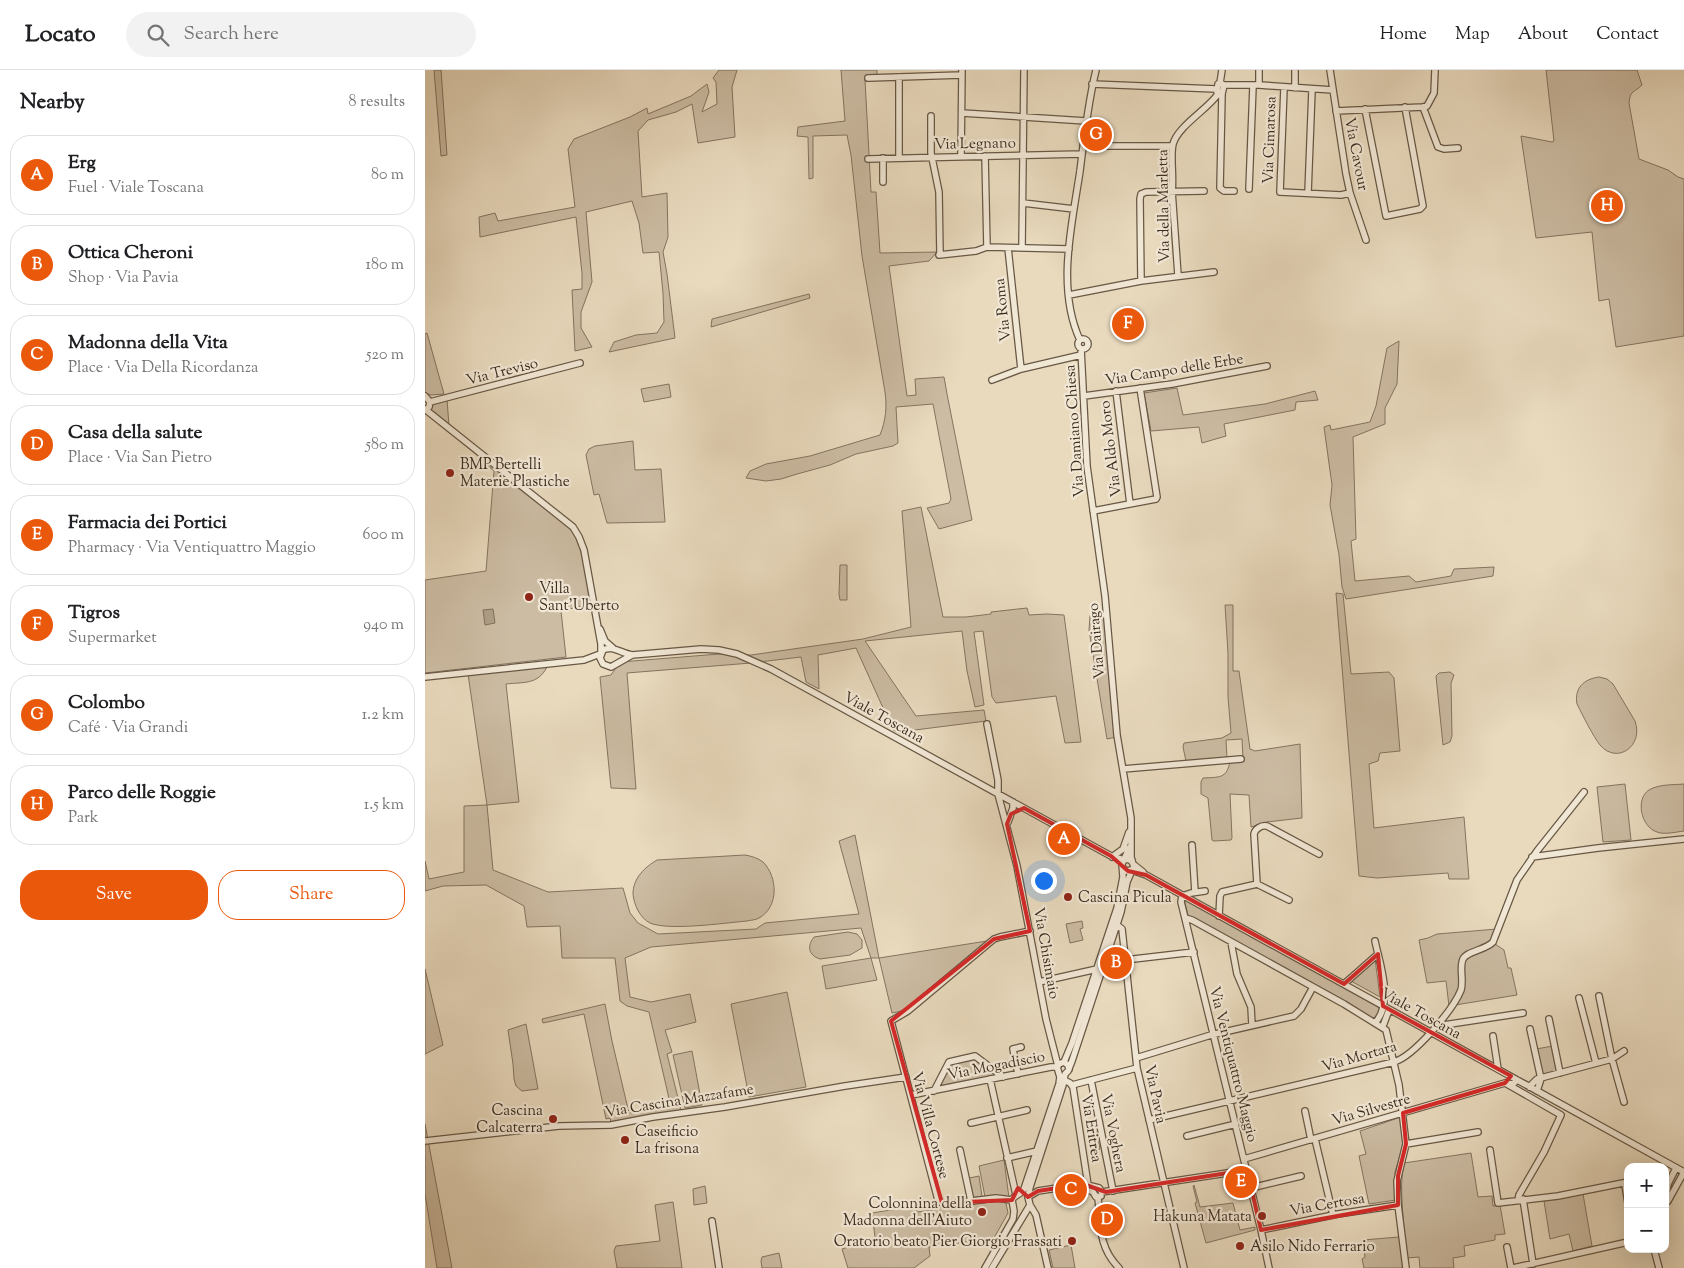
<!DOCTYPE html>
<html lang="en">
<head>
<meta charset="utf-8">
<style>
	body { margin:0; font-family:"Sorts Mill Goudy",serif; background:#f2f2f2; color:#202124 }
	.controls { position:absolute; right:15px; bottom:15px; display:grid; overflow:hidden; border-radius:10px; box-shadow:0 5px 20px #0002 }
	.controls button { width:45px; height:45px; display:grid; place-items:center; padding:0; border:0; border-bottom:1px solid #e0e0e0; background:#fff; color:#202124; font:25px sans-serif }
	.you { position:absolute; left:618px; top:810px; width:18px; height:18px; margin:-12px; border:4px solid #fff; border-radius:50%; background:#1a73e8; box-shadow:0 0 0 8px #1a73e833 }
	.badge { display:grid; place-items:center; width:32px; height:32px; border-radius:50%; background:#ea580c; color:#fff; font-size:16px; font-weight:700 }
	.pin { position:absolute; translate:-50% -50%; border:2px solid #fff; box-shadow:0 1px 5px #0006 }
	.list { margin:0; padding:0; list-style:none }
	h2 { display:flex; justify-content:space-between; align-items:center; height:65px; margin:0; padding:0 20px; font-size:21px }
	h2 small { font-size:16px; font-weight:400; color:#757577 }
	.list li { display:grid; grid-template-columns:32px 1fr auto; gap:15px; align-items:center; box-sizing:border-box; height:80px; margin:0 10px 10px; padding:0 10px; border:1px solid #e0e0e0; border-radius:20px }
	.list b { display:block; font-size:19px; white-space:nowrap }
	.list p { margin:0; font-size:16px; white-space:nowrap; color:#757577 }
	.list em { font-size:16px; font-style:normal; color:#757577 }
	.actions { display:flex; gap:10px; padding:15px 20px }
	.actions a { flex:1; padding:11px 0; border:1px solid #ea580c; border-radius:20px; text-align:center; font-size:18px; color:#ea580c }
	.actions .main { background:#ea580c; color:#fff }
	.icon { flex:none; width:28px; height:28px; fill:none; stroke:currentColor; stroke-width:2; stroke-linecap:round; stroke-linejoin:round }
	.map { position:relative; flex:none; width:1259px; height:1198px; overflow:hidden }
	header { display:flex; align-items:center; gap:30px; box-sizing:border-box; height:70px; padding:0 25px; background:#fff; border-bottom:1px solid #e0e0e0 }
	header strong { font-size:24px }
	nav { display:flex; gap:28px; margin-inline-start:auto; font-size:18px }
	.search { width:350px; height:45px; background:#f2f2f2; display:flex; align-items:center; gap:12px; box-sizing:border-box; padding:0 18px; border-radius:28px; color:#757577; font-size:19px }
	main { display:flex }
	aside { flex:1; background:#fff }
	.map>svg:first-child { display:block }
</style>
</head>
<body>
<header>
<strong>Locato</strong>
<div class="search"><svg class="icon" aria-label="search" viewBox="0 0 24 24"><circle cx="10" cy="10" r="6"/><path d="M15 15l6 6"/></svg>Search here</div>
<nav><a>Home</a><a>Map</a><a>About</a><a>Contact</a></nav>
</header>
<main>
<aside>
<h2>Nearby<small>8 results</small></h2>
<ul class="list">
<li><span class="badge">A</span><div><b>Erg</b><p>Fuel · Viale Toscana</p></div><em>80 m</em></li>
<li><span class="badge">B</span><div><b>Ottica Cheroni</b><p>Shop · Via Pavia</p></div><em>180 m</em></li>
<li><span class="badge">C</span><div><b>Madonna della Vita</b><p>Place · Via Della Ricordanza</p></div><em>520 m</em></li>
<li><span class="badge">D</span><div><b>Casa della salute</b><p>Place · Via San Pietro</p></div><em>580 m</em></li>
<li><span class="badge">E</span><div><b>Farmacia dei Portici</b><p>Pharmacy · Via Ventiquattro Maggio</p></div><em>600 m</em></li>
<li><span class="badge">F</span><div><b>Tigros</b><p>Supermarket</p></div><em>940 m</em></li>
<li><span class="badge">G</span><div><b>Colombo</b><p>Café · Via Grandi</p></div><em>1.2 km</em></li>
<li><span class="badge">H</span><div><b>Parco delle Roggie</b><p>Park</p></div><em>1.5 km</em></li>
</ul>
<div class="actions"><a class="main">Save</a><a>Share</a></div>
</aside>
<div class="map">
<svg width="1259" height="1198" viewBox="0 0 1259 1198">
	<rect width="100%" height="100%" fill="#e9dabe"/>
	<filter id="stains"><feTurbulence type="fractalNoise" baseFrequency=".004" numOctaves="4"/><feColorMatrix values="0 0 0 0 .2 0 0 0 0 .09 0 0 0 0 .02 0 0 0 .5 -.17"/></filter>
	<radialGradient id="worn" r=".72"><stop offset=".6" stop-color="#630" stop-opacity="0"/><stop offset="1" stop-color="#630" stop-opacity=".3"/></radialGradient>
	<path fill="#ccbca3" stroke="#847460" d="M9,0H16L22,85L16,86Z
		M294,0H312L307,17L310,67L273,73L267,34L251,42L223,50L213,61L217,127L242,123L243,167L238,182L242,204L250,268L184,282L189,272L211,265L232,263L239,252L238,223L234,182L218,183L214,153L207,131L161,142L167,212L156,242V258L167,277L150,281L147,220L157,219V203L151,147L55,167L54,147L70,143L73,151L150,137L143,79L149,69L205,47L222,38L223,44L266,26L282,14L284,22L277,42L292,34L291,12L288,8Z
		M416,0H452V6H448L440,10L446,122H451L455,183L512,182L504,191L464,196L482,326L491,325L490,309L519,307L522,324L547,450L514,459L502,438L524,433L526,429L508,334L471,337L473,373L468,376L431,384L405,395L372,404L356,409L341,411L321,408L325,401L341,394L385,386L455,365C461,350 462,337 460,322L437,186L426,85L422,65L388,66V108L384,109L383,67L372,66L373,57L420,51Z
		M1121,0H1212L1217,15C1209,23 1205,20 1204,33L1214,89L1243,100L1253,107L1259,109V266L1191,277L1184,229L1174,231L1167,162L1111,168L1096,66L1127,72L1129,71Z
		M384,224L385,228L286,257L287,249Z
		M2,263L19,324L6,325L0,323V264Z
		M974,271L972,314L960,338V354L928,367L931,469L926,471L930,511L984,506L991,512L1026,506L1029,499L1069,497L1068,506L921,529L917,517L914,485L905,435L907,415L899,357L905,355L906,360L945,352L951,336L962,278Z
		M244,314L246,327L219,332L216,319Z
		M752,318L758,345L840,334L890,321L893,330L871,332L870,340L799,354L801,366L777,373L774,357L726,361L719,323Z
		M22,329L24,356L6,340L9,332Z
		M208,371L210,400L236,399L240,452L182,453L174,424L169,425L161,385L164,379L170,376Z
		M65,390L146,458C160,481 161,508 165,534L136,541L141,587L0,603V510L61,501L69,401L63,396Z
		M496,437L518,547H541L566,544V542L602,538L604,545L622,544L639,545L656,672L640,673L631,626L571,633L567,627L558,561L549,562L559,635L550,637L542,601L537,561L440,571L491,646L559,640L561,651L490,660L491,671L468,660L431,578L393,585L394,619L381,612L376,587L326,593L202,603L211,719L186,718L175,607L186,605L195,592L294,584L326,585L438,569L486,557L477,441Z
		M415,495H422V530H415L414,524Z
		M911,523L918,524L926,604L964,602L969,608L975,681L955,683L953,691L944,694L949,758L1039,747L1044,809H1024L1023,803L952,808L934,806Z
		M800,535H808V601H814L825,679L830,681L875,674L877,748L842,752L826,757L824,725L805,724L807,768L806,770L789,771L787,770L783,728L776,724V712L778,708C794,707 802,709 805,691L818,689L817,669L801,670L802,688L761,691L758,677L759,673L797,668L806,663L803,627V583Z
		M666,544H675L680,546L691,667L682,669L664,560L665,546Z
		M122,597C113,615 98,612 81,614L94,732L62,735L68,800L123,822L198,818L205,843L213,853L233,864L331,859L340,853L434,844L414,771L430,765L454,888L562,871L477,941L467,943L454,888H446L452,910L401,919L397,896L446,888L436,858L226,877L200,888L205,927L226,932L265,924L271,952L240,960L247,982L242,984L256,1040L186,1053L185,1048L181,1049L159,944L118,953L117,949L180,934L187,971L204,1043L246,1037L224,942L202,936L195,931L190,888H137L135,856L102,857L99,836L61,815L18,816L0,821V791L4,809L39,802V736L62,735L43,604Z
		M1025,602L1029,605L1026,613L1027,666L1025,672L1018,675L1011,606L1014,603Z
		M1174,607L1182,609L1188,614L1210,651C1219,676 1192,695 1175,675C1168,666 1158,646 1152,634C1149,618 1159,609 1174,607Z
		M1200,714L1206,770L1178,772L1172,717Z
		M1259,714V761C1251,762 1239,765 1232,762C1216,757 1210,729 1224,720C1234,714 1248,715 1259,714Z
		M320,785C326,786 333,788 338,792C353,807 354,837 334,848C331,850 326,850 322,851C299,853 244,861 225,853C215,848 209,835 208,824C208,808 220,797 232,790Z
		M759,829L953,937L955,941L951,947L947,948L763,845Z
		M657,851L658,858L655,859L658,870L645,873L641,854Z
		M1072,859L1070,874L1079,880L1083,898H1086L1092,925L1024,936L1021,911L1002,913L994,870L1003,868L1012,864Z
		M423,862L432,864L437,870V878L425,885L395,889C383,885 382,876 389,867Z
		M950,889L955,927L926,911Z
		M0,899L18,975L0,984Z
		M362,922L381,1017L324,1027L306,934Z
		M101,954L113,1019L97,1021L91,1016L89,1009L88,994L83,960Z
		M1128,976L1132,1001L1118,1005L1111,979Z
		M267,981L277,1035L260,1038L248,985Z
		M550,988L572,1005L514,1016L525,994Z
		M976,1047L978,1075L970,1102L971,1130L944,1134L934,1086L941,1084L935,1061Z
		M0,1054L27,1198H12L0,1124Z
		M672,1062L675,1079L666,1081L662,1064Z
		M1046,1083L1053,1127L1067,1126L1068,1136L1075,1135L1080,1164L1070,1165V1170L1039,1176L1040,1186L1028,1188L1029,1198H995L994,1187L982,1188C980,1162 973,1117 979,1093Z
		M579,1090L584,1128L560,1127L554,1096Z
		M554,1106L557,1126L548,1128L544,1108Z
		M769,1115L775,1137L808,1133L815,1160L830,1157V1160L781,1173L770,1133L772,1132L768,1116Z
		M280,1116L282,1133L269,1135L268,1119Z
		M1158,1124L1167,1176L1148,1181L1144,1164L1125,1169L1119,1131Z
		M573,1131L581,1133L583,1143L569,1168L504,1177L505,1186L489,1198H423L417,1179L449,1169L450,1167L447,1143L491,1136L492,1142L513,1139V1138L518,1137V1138Z
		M248,1132L257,1198H192L189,1181L191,1176L235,1171L230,1135Z
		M974,1167L979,1198H939L937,1189L940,1187L938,1170Z
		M646,1175L650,1198H628L624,1180Z
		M354,1183L357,1198H337L336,1191L337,1187Z"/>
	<path fill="#ae9f87" stroke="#80715d" d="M68,539L70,553L60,555L58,540Z"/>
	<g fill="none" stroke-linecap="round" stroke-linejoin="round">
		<g stroke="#675845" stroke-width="8">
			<path id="minor" d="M905,0L921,104L925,123L941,170
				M474,7V88
				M443,8L537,5
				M795,13L799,15L797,24L795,25L792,22L793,14Z
				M795,13L797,0
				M667,14L791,19
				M799,15H834L908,20
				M834,15V0
				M859,18L855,122L916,125L925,123
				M870,18V0
				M797,24L795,118L799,121H809
				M998,37L1013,77L1019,79L1033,78
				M998,37L1002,36L1009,23L1010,0
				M940,39L961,146L995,139L998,136L980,37
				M911,41L998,37
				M537,43L661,51
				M506,46V83L514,122L515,185
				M658,76H747
				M536,86L537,0
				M560,86L562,177
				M458,88V112
				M443,89L657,84
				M824,119L828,16
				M883,123L887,20
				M598,133L649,139
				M597,177L599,0
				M583,178L596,299
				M514,185L551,181L562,177L644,179
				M753,205L747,121C749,107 745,86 748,74C753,56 783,39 793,24
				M716,211L715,129L716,124L721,122L779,121
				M644,225L716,211L789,202
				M653 274a5 5 0 1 1 10 0a5 5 0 1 1-10 0Z
				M655,270C631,218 647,155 655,101C659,67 663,33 671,0
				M656,279L662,396L680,526L692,665L706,748V787L708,794L718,802
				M567,310L596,299L656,285
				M691,321L705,434
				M0,326L5,332L4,337L0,340
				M659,326L747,314L842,296
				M5,332L155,293
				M1,340L148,457L154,467L159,480L176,574V582
				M668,441L731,429L732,427L715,318
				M175,559L180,571L188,578
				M207,585C196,583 187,575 178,580L175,588L178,594L186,597L207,585L276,579L294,580L312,584L346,599L686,786L699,790L704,789L707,792
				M0,607L159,590L175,584
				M562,654L573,710V724L592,796L621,949L633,996
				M698,699L816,689
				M583,752L588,738V732
				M767,775L770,822
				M687,787L698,779L704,762
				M1107,787L1173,778L1259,769
				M698,798L701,801L706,800L721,805L1259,1102
				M832,814L829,764C830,759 836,755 842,756L894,784
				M780,821L766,823L757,826L756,832L836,1160L844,1198
				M794,846L795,826L797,822L832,814L864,830
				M760,848L767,850L919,934L961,960L974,1015L981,1074L972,1111L973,1135L981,1198
				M692,855L697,859L712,998L759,1198
				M806,872L812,904L826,937L827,955
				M700,890L769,882
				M614,912L672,899
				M919,914L953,884
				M1174,926L1187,989L1199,1032
				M1154,928L1171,993
				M1124,949L1135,1003
				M950,953C969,932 955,895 950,871
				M958,956L964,940
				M1012,956L1098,943
				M1105,959L1116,1009L1112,1021
				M1068,966L1073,999
				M711,988L786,965L869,946L876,939L888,917
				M639,992L647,973L692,838L698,807L697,794L704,778
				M566,998L591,993
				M593,1004L588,979L596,977
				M565,1009L591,1125
				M639,1010L645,1013L648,1017L663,1115
				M666,1010L688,1121
				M1082,1014L1136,1045L1119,1082L1094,1125L1093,1130
				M647,1015L712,998
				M1104,1017L1112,1009L1187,989L1199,981
				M509,1021L524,992L550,986L578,1007
				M486,1025L626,997H632
				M880,1041L886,1070
				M724,1050L969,992C989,986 1028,940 1036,920C1039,910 1034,898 1038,889C1042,881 1061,880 1068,872L1092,810L1112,781L1159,722
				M546,1053L602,1040
				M762,1066L811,1054
				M890,1069L908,1145
				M0,1071L134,1056L186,1055L228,1047L300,1037L420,1016L481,1007
				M981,1074L1053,1062
				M535,1080L546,1131
				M1065,1080L1073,1133L1133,1126L1203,1112
				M582,1088L612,1081
				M819,1089L1080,1013L1088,1014L1092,1010
				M1200,1115L1203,1133
				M655,1116L668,1122L671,1127L676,1126
				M826,1118L876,1106
				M677,1122L822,1100
				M603,1127L613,1121L658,1114L674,1118L677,1122
				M673,1128C676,1155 673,1177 694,1198
				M1098,1129L1108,1194
				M587,1130L571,1128L522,1134L517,1133L513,1130L466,951L483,941L569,869L575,867L605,861
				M1243,1131L1259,1102
				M1240,1134L1243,1114L1251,1098
				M605,1135L611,1145L623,1198
				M287,1151L294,1198
				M836,1160L913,1144L973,1135
				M1082,1177L1086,1198
				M1229,1179L1234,1198
				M560,1198L588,1149L589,1141L587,1130C590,1124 596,1125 599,1119L634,1014L635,1007L632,997L634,994L639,992L643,995L644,999
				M567,1198L605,1135L603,1127L605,1117L638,1015L640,1004L643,1001L647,991L696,842L702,812L708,798
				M1088,1198L1203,1172"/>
		</g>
		<use href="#minor" stroke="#f1e7d5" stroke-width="5.5"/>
	</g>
	<path fill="none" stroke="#d62828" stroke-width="4" stroke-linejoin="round" d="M599,738L686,786L703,801L721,805L919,914L953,884L958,936L1086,1006L1080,1013L978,1043L981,1074L973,1106V1135L836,1160L822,1100L681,1122L658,1114L613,1121L603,1127L593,1118L587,1130L517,1133L466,951L569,869L605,861L582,754L586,744Z"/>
	<g fill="#8f2418" stroke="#f1e7d5" stroke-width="2">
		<circle cx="25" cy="403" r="5"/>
		<circle cx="104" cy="527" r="5"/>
		<circle cx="643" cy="827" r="5"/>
		<circle cx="128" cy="1049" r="5"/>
		<circle cx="200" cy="1070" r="5"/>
		<circle cx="557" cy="1142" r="5"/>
		<circle cx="837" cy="1146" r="5"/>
		<circle cx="647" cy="1171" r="5"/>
		<circle cx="815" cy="1176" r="5"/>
	</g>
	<g text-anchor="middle" stroke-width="4.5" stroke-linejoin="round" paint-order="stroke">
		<g font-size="15" fill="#3c2c1d" stroke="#f1e7d5">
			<text transform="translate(844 70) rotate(-88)" y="5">Via Cimarosa</text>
			<text transform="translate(550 73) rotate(-1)" y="5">Via Legnano</text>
			<text transform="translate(932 84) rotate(79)" y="5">Via Cavour</text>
			<text transform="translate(738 136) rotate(-91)" y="5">Via della Marletta</text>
			<text transform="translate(577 240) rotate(-96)" y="5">Via Roma</text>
			<text transform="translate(749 299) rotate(-9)" y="5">Via Campo delle Erbe</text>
			<text transform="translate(77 301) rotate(-14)" y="5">Via Treviso</text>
			<text transform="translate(649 361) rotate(-94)" y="5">Via Damiano Chiesa</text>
			<text transform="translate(685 379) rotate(-97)" y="5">Via Aldo Moro</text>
			<text transform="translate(671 571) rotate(-95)" y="5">Via Dairago</text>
			<text transform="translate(459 647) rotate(29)" y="5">Viale Toscana</text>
			<text transform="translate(622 883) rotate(80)" y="5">Via Chisimaio</text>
			<text transform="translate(996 943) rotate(29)" y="5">Viale Toscana</text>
			<text transform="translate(934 986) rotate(-16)" y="5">Via Mortara</text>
			<text transform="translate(809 994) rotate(76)" y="5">Via Ventiquattro Maggio</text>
			<text transform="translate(571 995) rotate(-11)" y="5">Via Mogadiscio</text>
			<text transform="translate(731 1024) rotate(78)" y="5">Via Pavia</text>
			<text transform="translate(254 1030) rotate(-9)" y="5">Via Cascina Mazzafame</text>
			<text transform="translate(946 1039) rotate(-16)" y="5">Via Silvestre</text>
			<text transform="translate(506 1055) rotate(75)" y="5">Via Villa Cortese</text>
			<text transform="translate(667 1058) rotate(81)" y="5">Via Eritrea</text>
			<text transform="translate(689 1063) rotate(79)" y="5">Via Voghera</text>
			<text transform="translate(902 1134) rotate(-10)" y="5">Via Certosa</text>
		</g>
		<g font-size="15" fill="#3c2c1d" stroke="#f1e7d5" text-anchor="start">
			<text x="35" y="399">BMP Bertelli<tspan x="35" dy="17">Materie Plastiche</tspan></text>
			<text x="114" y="523">Villa<tspan x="114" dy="17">Sant'Uberto</tspan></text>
			<text x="653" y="832">Cascina Picula</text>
			<text x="118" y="1045" text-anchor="end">Cascina<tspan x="118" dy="17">Calcaterra</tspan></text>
			<text x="210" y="1066">Caseificio<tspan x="210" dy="17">La frisona</tspan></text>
			<text x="547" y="1138" text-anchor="end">Colonnina della<tspan x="547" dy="17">Madonna dell'Aiuto</tspan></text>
			<text x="827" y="1151" text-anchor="end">Hakuna Matata</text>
			<text x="637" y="1176" text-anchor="end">Oratorio beato Pier Giorgio Frassati</text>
			<text x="825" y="1181">Asilo Nido Ferrario</text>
		</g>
	</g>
	<rect width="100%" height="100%" filter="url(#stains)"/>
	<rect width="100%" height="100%" fill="url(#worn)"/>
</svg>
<div class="controls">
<button>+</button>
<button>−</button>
</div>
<div class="you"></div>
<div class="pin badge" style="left:639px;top:769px">A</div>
<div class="pin badge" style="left:691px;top:893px">B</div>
<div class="pin badge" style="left:646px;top:1120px">C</div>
<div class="pin badge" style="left:682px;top:1150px">D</div>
<div class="pin badge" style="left:816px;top:1112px">E</div>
<div class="pin badge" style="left:703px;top:254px">F</div>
<div class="pin badge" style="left:671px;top:65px">G</div>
<div class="pin badge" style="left:1182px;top:136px">H</div>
</div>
</main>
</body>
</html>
